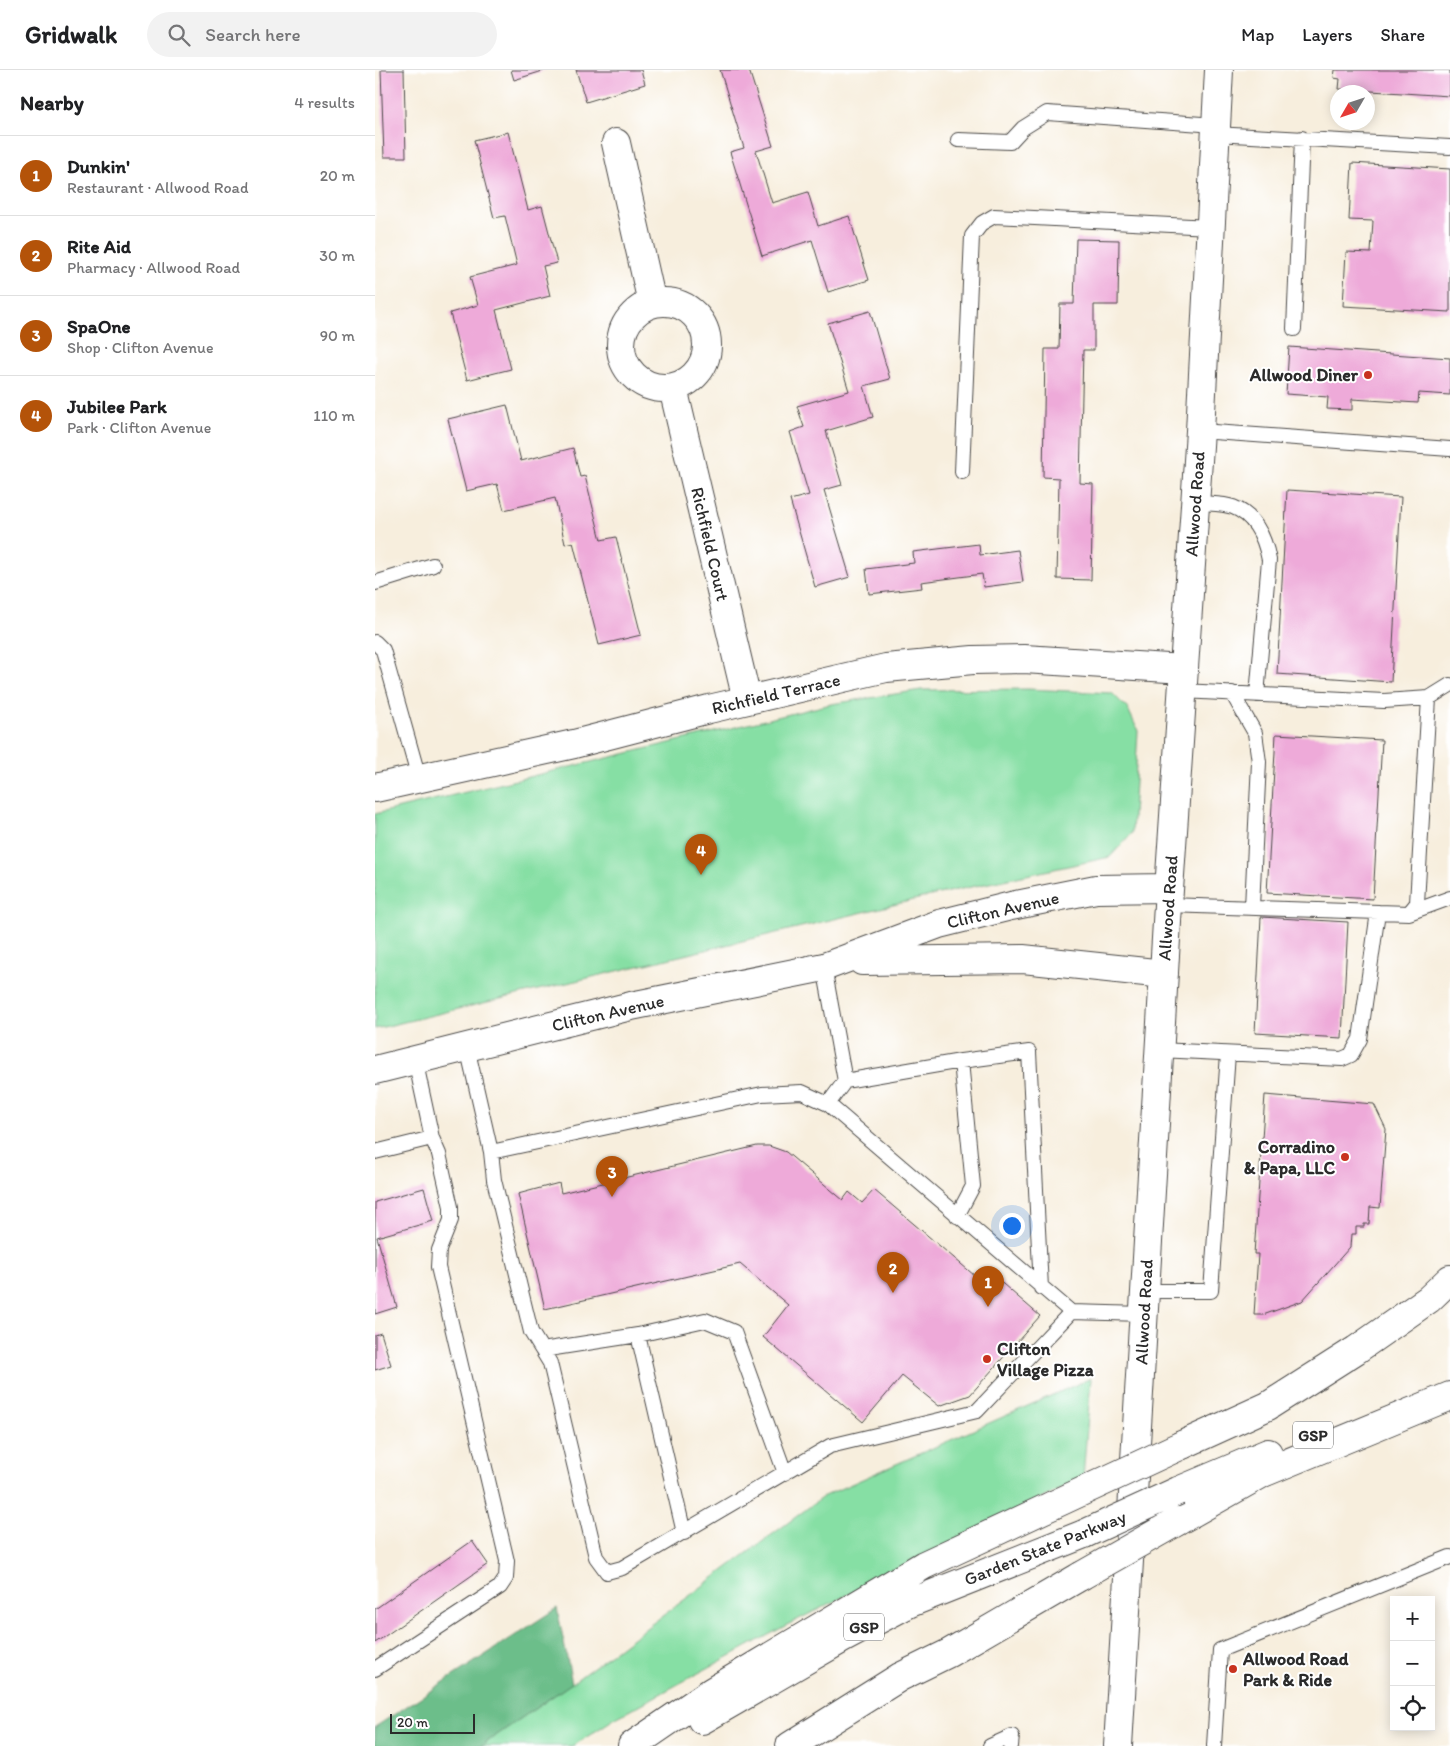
<!DOCTYPE html>
<html lang="en">
<head>
<meta charset="utf-8">
<style>
	body { margin:0; font-family:Itim,sans-serif; background:#f2f2f2; color:#202124 }
	.controls { position:absolute; right:15px; bottom:15px; display:grid; overflow:hidden; border-radius:0px; box-shadow:0 2px 12px #0003 }
	.controls button { width:45px; height:45px; display:grid; place-items:center; padding:0; border:0; border-bottom:1px solid #e0e0e0; background:#fff; color:#202124; font:25px sans-serif }
	.compass { position:absolute; left:955px; top:15px; width:45px; height:45px; border-radius:50%; background:#fff; box-shadow:0 2px 12px #0003; rotate:231deg }
	.scale { position:absolute; left:15px; bottom:12px; width:85px; box-sizing:border-box; padding-left:5px; border:2px solid #2b2b2b; border-top:0; font-size:14px; line-height:18px; white-space:nowrap; color:#2b2b2b; -webkit-text-stroke:4px #fff; paint-order:stroke }
	.you { position:absolute; left:636px; top:1155px; width:18px; height:18px; margin:-12px; border:4px solid #fff; border-radius:50%; background:#1a73e8; box-shadow:0 0 0 8px #1a73e833 }
	.badge { display:grid; place-items:center; width:32px; height:32px; border-radius:50%; background:#b45309; color:#fff; font-size:16px; font-weight:700 }
	.pin { position:absolute; translate:-50% -41px; filter:drop-shadow(0 1px 2px #0008) }
	.pin::after { content:''; position:absolute; top:26px; width:18px; height:15px; background:inherit; clip-path:polygon(0 0,100% 0,50% 100%) }
	.list { margin:0; padding:0; list-style:none }
	h2 { display:flex; justify-content:space-between; align-items:center; height:65px; margin:0; padding:0 20px; font-size:21px }
	h2 small { font-size:16px; font-weight:400; color:#757577 }
	.list li { display:grid; grid-template-columns:32px 1fr auto; gap:15px; align-items:center; box-sizing:border-box; height:80px; padding:0 20px; border-top:1px solid #e0e0e0 }
	.list b { display:block; font-size:19px; white-space:nowrap }
	.list p { margin:0; font-size:16px; white-space:nowrap; color:#757577 }
	.list em { font-size:16px; font-style:normal; color:#757577 }
	.icon { flex:none; width:28px; height:28px; fill:none; stroke:currentColor; stroke-width:2; stroke-linecap:round; stroke-linejoin:round }
	.map { position:relative; flex:none; width:1075px; height:1676px; overflow:hidden }
	header { display:flex; align-items:center; gap:30px; box-sizing:border-box; height:70px; padding:0 25px; background:#fff; border-bottom:1px solid #e0e0e0 }
	header strong { font-size:24px }
	nav { display:flex; gap:28px; margin-inline-start:auto; font-size:18px }
	.search { width:350px; height:45px; background:#f2f2f2; display:flex; align-items:center; gap:12px; box-sizing:border-box; padding:0 18px; border-radius:28px; color:#757577; font-size:19px }
	main { display:flex }
	aside { flex:1; background:#fff }
	.map>svg:first-child { display:block }
</style>
</head>
<body>
<header>
<strong>Gridwalk</strong>
<div class="search"><svg class="icon" aria-label="search" viewBox="0 0 24 24"><circle cx="10" cy="10" r="6"/><path d="M15 15l6 6"/></svg>Search here</div>
<nav><a>Map</a><a>Layers</a><a>Share</a></nav>
</header>
<main>
<aside>
<h2>Nearby<small>4 results</small></h2>
<ul class="list">
<li><span class="badge">1</span><div><b>Dunkin'</b><p>Restaurant · Allwood Road</p></div><em>20 m</em></li>
<li><span class="badge">2</span><div><b>Rite Aid</b><p>Pharmacy · Allwood Road</p></div><em>30 m</em></li>
<li><span class="badge">3</span><div><b>SpaOne</b><p>Shop · Clifton Avenue</p></div><em>90 m</em></li>
<li><span class="badge">4</span><div><b>Jubilee Park</b><p>Park · Clifton Avenue</p></div><em>110 m</em></li>
</ul>
</aside>
<div class="map">
<svg width="1075" height="1676" viewBox="0 0 1075 1676">
	<rect width="100%" height="100%" fill="#fff"/>
	<filter id="ink" filterUnits="userSpaceOnUse"><feTurbulence type="fractalNoise" baseFrequency=".02" numOctaves="2"/><feDisplacementMap in="SourceGraphic" scale="10" xChannelSelector="R" yChannelSelector="G"/><feConvolveMatrix kernelMatrix="1 2 1 2 8 2 1 2 1" color-interpolation-filters="sRGB"/></filter>
	<filter id="wash" filterUnits="userSpaceOnUse"><feTurbulence type="fractalNoise" baseFrequency=".0096" numOctaves="4" result="noise"/><feDisplacementMap in="SourceGraphic" scale="20" xChannelSelector="R" yChannelSelector="G"/><feGaussianBlur stdDeviation="1.12" result="paint"/><feColorMatrix in="noise" values="0 0 0 0 0 0 0 0 0 0 0 0 0 0 0 0 0 1.4 0 .05"/><feComposite in="paint" operator="in"/></filter>
	<g filter="url(#wash)">
		<rect width="100%" height="100%" fill="#f7eedd"/>
		<path fill="#86dfa4" stroke="#588568" d="M653,619L737,623L753,639L763,661L757,763L735,787L568,823L0,959V744L456,634L546,620Z
			M716,1308L708,1408L412,1555L239,1649L198,1676H106L197,1613L449,1426Z"/>
		<path fill="#6cbe8a" stroke="#4c745a" d="M182,1538L197,1613L106,1676H0V1657Z"/>
		<g id="blocks">
			<path fill="#eeaad9" d="M6,0H29L31,87H9Z
				M136,0H171L139,10Z
				M201,0H266L270,14L211,32Z
				M345,0H374L398,76L381,81L397,133L433,122L443,156L474,146L494,210L453,222L437,170L387,186L355,82L369,78Z
				M960,0H1075V26L964,19L965,9L959,8Z
				M133,62L153,140L167,136L182,193L168,196L175,226L121,240L136,299L92,310L75,243L103,235L95,207L142,195L130,146L119,148L99,70Z
				M977,93L1075,99V242L968,236L971,182L996,183L998,151L974,150Z
				M701,169L744,170L743,235H719V280H708L705,413L718,414L716,510L682,509L684,408L668,407L670,279H684L685,234H699Z
				M495,241L515,309L489,316L498,347L451,361L467,415L449,420L475,507L440,517L415,430L434,425L415,362L429,357L422,336L474,321L453,253Z
				M914,277L1075,288V325L1044,323L1043,333L977,329V340L952,339L953,327L911,324Z
				M132,335L146,391L198,378L205,407L210,406L226,470L241,467L266,565L224,575L198,472L190,474L180,428L129,440L122,414L91,421L73,349Z
				M912,420L1026,427L1016,612L902,604Z
				M604,474L605,485L643,480L648,512L609,517L607,504L546,512L547,518L494,524L491,499L539,493L538,482Z
				M901,664L1007,670L998,829L892,823Z
				M886,847L973,852L967,968L880,963Z
				M890,1025L999,1034L1011,1059L1005,1138L995,1137L994,1154H989V1157H981V1164H976L975,1177L927,1231L888,1245H879L883,1184H879Z
				M382,1076H394L411,1082L468,1130L474,1122L487,1133L499,1120L606,1211L614,1202L665,1246L595,1325L564,1336L527,1306L488,1352L388,1267L413,1235L365,1194L170,1239L143,1124L184,1113L186,1123Z
				M49,1118L58,1151L2,1167L22,1237L0,1244V1132Z
				M6,1263L16,1295L0,1300V1265Z
				M97,1471L113,1494L0,1573V1539Z"/>
		</g>
	</g>
	<g filter="url(#ink)">
		<use href="#blocks" fill-opacity="0" stroke="#4a4846" stroke-width="1"/>
		<g fill="none" stroke-linecap="round" stroke-linejoin="round">
			<g stroke="#4a4846" stroke-width="16">
				<path id="service" d="M840,64L1075,77
					M583,70L635,72L648,58L672,43L841,55
					M919,259L927,68
					M825,361L1075,379
					M587,402L597,166L607,153L619,146L835,157
					M819,432C831,434 847,433 858,437C881,446 890,469 894,490L882,625
					M0,513L58,495
					M0,572L8,580L44,708
					M807,621L1009,631L1054,628L1042,833L1034,843
					M857,623L880,663L884,692L877,837
					M1054,628L1075,615
					M793,835L1034,843L1075,828
					M449,897L470,1011
					M92,977L116,1082L119,1110L156,1262L175,1293L221,1487L232,1502L247,1498L455,1376L602,1341L696,1242
					M784,980L967,989L976,985L985,969L1003,842
					M453,1034L470,1011L586,991
					M0,1082L57,1068
					M116,1082L387,1024L427,1022L453,1034L696,1242L769,1244
					M582,1146L598,1116L586,991L654,982L666,1218
					M770,1221H836L853,984
					M263,1265L309,1463
					M167,1280L263,1265L330,1250L359,1262L410,1403
					M0,1599L125,1517L131,1508L132,1491L63,1197L64,1180L76,1150V1137L64,1084L57,1068L40,989
					M615,1676L637,1666L636,1676
					M839,1676L845,1580L1075,1487"/>
			</g>
			<g stroke="#4a4846" stroke-width="30">
				<path id="minor" d="M241,73L277,233
					M246 275a43 43 0 1 1 86 0a43 43 0 1 1-86 0Z
					M298,318L372,630
					M0,718L199,674L334,639L511,598L598,590L649,589L809,599"/>
			</g>
			<g stroke="#4a4846" stroke-width="30">
				<path id="secondary" d="M487,891L648,889L789,904
					M0,1000L256,936L449,897L564,854L636,836L721,819L794,818
					M743,1676L793,835L825,361L844,0"/>
			</g>
			<g stroke="#4a4846" stroke-width="30">
				<path id="motorway" d="M807,1375L893,1336L981,1280L1054,1229L1075,1209
					M803,1421L893,1383
					M803,1451L888,1403L1075,1326
					M327,1650L467,1569L535,1533L709,1464
					M257,1676L336,1622L549,1495L678,1435
					M415,1676L525,1607L574,1583L706,1506"/>
			</g>
			<use href="#service" stroke="#fff" stroke-width="14"/>
			<use href="#minor" stroke="#fff" stroke-width="28"/>
			<use href="#secondary" stroke="#fff" stroke-width="28"/>
			<use href="#motorway" stroke="#fff" stroke-width="28"/>
			<g stroke="#4a4846" stroke-width="30" stroke-linecap="butt">
				<path id="motorway-bridge" d="M678,1435L807,1375
					M709,1464L803,1421
					M706,1506L803,1451"/>
			</g>
			<use href="#motorway-bridge" stroke="#fff" stroke-width="28"/>
		</g>
	</g>
	<g fill="#c8321e" stroke="#fff" stroke-width="2">
		<circle cx="993" cy="305" r="5"/>
		<circle cx="970" cy="1087" r="5"/>
		<circle cx="612" cy="1289" r="5"/>
		<circle cx="858" cy="1599" r="5"/>
	</g>
	<g text-anchor="middle" stroke-width="4" stroke-linejoin="round" paint-order="stroke">
		<g fill="#fff" stroke="#6b6b6b" stroke-width="1">
			<rect x="918" y="1351.5" width="40" height="27" rx="4"/>
			<rect x="469" y="1543.5" width="40" height="27" rx="4"/>
		</g>
		<g font-size="16" font-weight="bold" fill="#2b2b2b">
			<text x="938" y="1371">GSP</text>
			<text x="489" y="1563">GSP</text>
		</g>
		<g font-size="18" font-weight="bold" fill="#2b2b2b" stroke="#fff" text-anchor="end">
			<text x="983" y="311">Allwood Diner</text>
			<text x="960" y="1083">Corradino<tspan x="960" dy="21">&amp; Papa, LLC</tspan></text>
			<text x="622" y="1285" text-anchor="start">Clifton<tspan x="622" dy="21">Village Pizza</tspan></text>
			<text x="868" y="1595" text-anchor="start">Allwood Road<tspan x="868" dy="21">Park &amp; Ride</tspan></text>
		</g>
		<g font-size="18" fill="#2b2b2b" stroke="#fff">
			<text transform="translate(820 434) rotate(-86)" y="6">Allwood Road</text>
			<text transform="translate(335 474) rotate(77)" y="6">Richfield Court</text>
			<text transform="translate(401 624) rotate(-13)" y="6">Richfield Terrace</text>
			<text transform="translate(793 838) rotate(-86)" y="6">Allwood Road</text>
			<text transform="translate(628 840) rotate(-13)" y="6">Clifton Avenue</text>
			<text transform="translate(233 943) rotate(-13)" y="6">Clifton Avenue</text>
			<text transform="translate(769 1242) rotate(-87)" y="6">Allwood Road</text>
			<text transform="translate(670 1478) rotate(-22)" y="6">Garden State Parkway</text>
		</g>
	</g>
</svg>
<div class="controls">
<button>+</button>
<button>−</button>
<button><svg class="icon" aria-label="locate" viewBox="0 0 24 24"><circle cx="12" cy="12" r="6"/><path d="M12 2v4M12 18v4M2 12h4M18 12h4"/></svg></button>
</div>
<svg class="compass" viewBox="-18 -18 36 36"><path d="M0-13l5 13h-10z" fill="#e53935"/><path d="M0 13l5-13h-10z" fill="#757577"/></svg>
<div class="scale">20 m</div>
<div class="you"></div>
<div class="pin badge" style="left:613px;top:1237px">1</div>
<div class="pin badge" style="left:518px;top:1223px">2</div>
<div class="pin badge" style="left:237px;top:1127px">3</div>
<div class="pin badge" style="left:326px;top:805px">4</div>
</div>
</main>
</body>
</html>
